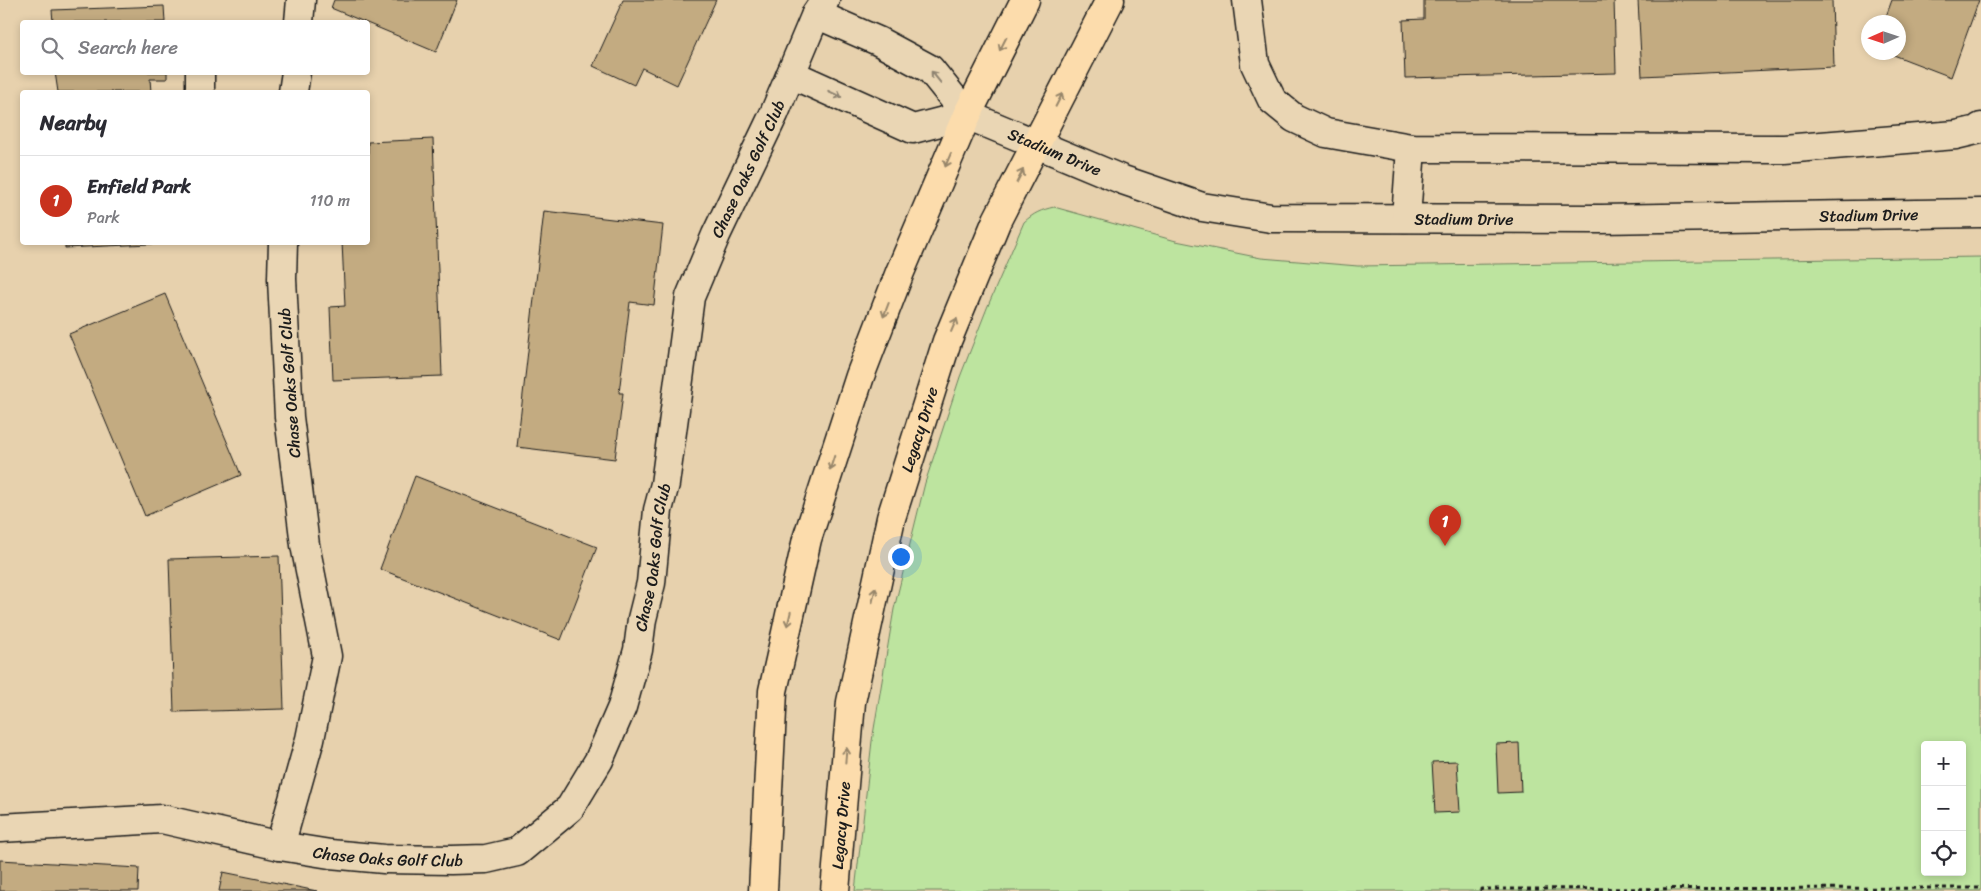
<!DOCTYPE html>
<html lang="en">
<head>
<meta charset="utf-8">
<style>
	body { margin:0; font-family:Sriracha,sans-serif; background:#f7f7f7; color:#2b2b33 }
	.controls { position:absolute; right:15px; bottom:15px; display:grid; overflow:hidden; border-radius:5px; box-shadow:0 2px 8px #0003 }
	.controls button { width:45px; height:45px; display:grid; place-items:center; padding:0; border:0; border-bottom:1px solid #e1e1e2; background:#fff; color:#2b2b33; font:25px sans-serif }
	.compass { position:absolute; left:1861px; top:15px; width:45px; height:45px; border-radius:50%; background:#fff; box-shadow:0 2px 8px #0003; rotate:267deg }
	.you { position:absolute; left:900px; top:556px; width:18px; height:18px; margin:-12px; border:4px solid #fff; border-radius:50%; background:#1a73e8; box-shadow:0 0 0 8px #1a73e833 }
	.badge { display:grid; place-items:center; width:32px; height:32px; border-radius:50%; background:#c8321e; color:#fff; font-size:16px; font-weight:700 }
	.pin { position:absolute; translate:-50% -41px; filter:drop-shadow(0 1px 2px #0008) }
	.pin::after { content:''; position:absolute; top:26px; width:18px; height:15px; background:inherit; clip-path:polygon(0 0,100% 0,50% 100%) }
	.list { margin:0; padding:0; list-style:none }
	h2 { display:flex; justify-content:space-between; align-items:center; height:65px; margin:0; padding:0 20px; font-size:21px }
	h2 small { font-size:16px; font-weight:400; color:#7c7c81 }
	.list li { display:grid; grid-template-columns:32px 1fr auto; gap:15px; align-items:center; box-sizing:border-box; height:90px; padding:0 20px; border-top:1px solid #e1e1e2 }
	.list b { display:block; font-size:19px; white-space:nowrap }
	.list p { margin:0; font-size:16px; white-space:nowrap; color:#7c7c81 }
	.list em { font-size:16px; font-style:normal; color:#7c7c81 }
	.icon { flex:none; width:28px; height:28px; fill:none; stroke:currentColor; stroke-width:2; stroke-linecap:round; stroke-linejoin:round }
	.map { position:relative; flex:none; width:1981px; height:891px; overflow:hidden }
	.search { position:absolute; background:#fff; box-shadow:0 2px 8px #0003; left:20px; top:20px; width:350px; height:55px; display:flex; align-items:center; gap:12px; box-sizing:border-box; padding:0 18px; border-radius:5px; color:#7c7c81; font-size:19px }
	.panel { position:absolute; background:#fff; box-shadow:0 2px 8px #0003; left:20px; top:90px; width:350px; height:155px; border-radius:5px }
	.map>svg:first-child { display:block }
</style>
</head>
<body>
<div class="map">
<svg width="1981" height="891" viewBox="0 0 1981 891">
	<rect width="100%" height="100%" fill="#e7d1ad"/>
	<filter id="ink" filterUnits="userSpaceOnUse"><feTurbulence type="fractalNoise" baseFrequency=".02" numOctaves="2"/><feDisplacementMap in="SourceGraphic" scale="10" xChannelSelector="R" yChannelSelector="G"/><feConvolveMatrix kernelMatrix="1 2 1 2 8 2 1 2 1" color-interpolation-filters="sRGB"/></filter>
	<g filter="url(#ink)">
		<path fill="#bde49f" stroke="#6c805e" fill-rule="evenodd" d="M1054,207L1176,241L1261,258L1358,266L1981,257V891H855L872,741L894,609L925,483L960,377L987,308L1024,222C1034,213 1041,210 1054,207ZM1925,745H1962V872H1925Z"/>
		<path fill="#c3ab81" stroke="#1c1c1c" d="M334,0H457L436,52L331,8Z
			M623,0H716L677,85L642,68L634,85L593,66Z
			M1424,0H1614L1616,73L1405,78L1403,20L1424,19Z
			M1638,0H1832L1834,67L1642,76Z
			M1892,0H1979L1951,77L1886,52H1898V22H1884Z
			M164,6L165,22H53L52,10Z
			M55,72H167V79H150L151,92H58Z
			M433,139L442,376L333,380L330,307L345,306L342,242H368V142Z
			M544,211L663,225L654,305L630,302L619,393H623L615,459L517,447Z
			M65,242H170V243L65,248Z
			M165,294L241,475L145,516L69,334Z
			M415,476L597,547L561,640L380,569Z
			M279,556L284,709L174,712L169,559Z
			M1519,743L1521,792L1498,793L1496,744Z
			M1457,761L1460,812L1435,813L1432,762Z
			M0,860L139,868L138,891H0Z
			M223,872L317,891H219Z"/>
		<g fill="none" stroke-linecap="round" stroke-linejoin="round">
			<g stroke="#1c1c1c" stroke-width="31">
				<g id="minor">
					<path d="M1247,0L1255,64L1272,100L1294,118L1326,133L1411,148L1784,149L1956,135L1977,130L1981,127"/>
					<path id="s1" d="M816,14L878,41L930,69L967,115L1123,180L1202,207L1271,218L1600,219L1981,213"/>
					<path d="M299,22L301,0"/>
					<path d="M791,74L913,129L967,115"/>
					<path d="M200,92V72"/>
					<path d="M293,92L296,72"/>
					<path d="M1406,218L1411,148"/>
					<path id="s2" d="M0,828L162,819L280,846L330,854L384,859L451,860L486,859L517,852L570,808L599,760L622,707L638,650L642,619L651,583L658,510L665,484L690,297L716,235L774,114L816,14L825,0"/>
					<path d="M280,846L310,739L327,656L305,545L289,417L282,279L283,242"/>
				</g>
			</g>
			<g stroke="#1c1c1c" stroke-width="31">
				<g id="major">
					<path d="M763,891L773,691L807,539L860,376L900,272L967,115L1025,0"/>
					<path id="s3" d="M835,891L851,702L891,518L947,341L997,220L1110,0"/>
				</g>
			</g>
			<path stroke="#1c1c1c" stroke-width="3" stroke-dasharray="4 4" stroke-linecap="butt" d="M1481,891V889L1981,888"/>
			<use href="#minor" stroke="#ead6b4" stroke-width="28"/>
			<use href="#major" stroke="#fcdcac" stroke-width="28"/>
		</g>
		<defs><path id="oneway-shaft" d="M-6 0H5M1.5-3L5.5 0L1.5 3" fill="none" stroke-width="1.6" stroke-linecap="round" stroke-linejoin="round" transform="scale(1.25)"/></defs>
		<g stroke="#97866b">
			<use href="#oneway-shaft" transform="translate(1003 44) rotate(117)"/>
			<use href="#oneway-shaft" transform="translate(1059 100) rotate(-63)"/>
			<use href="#oneway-shaft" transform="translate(948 160) rotate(113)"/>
			<use href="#oneway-shaft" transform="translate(1020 176) rotate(-63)"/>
			<use href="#oneway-shaft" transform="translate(886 310) rotate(111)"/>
			<use href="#oneway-shaft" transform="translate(954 325) rotate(-67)"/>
			<use href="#oneway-shaft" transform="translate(832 463) rotate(108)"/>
			<use href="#oneway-shaft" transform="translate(874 595) rotate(-78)"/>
			<use href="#oneway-shaft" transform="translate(789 619) rotate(103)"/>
			<use href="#oneway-shaft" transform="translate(846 755) rotate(-85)"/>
		</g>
		<g stroke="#8d8270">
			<use href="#oneway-shaft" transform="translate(936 77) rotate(-129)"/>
			<use href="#oneway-shaft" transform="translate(835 94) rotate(25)"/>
		</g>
	</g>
	<g text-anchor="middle" stroke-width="5" stroke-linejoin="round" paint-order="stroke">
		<g font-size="16" fill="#1c1c1c" stroke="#ead6b4">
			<text dy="6" stroke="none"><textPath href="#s1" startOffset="281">Stadium Drive</textPath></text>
			<text dy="6" stroke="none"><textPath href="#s2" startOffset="1262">Chase Oaks Golf Club</textPath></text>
			<text dy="6" stroke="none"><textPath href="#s1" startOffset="1106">Stadium Drive</textPath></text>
			<text dy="6" stroke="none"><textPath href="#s1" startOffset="701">Stadium Drive</textPath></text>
			<text transform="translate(289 383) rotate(-94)" y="6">Chase Oaks Golf Club</text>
			<text dy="6" stroke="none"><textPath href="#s3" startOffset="471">Legacy Drive</textPath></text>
			<text dy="6" stroke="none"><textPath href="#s2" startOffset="858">Chase Oaks Golf Club</textPath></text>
			<text dy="6" stroke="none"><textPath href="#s3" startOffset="66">Legacy Drive</textPath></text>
			<text dy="6" stroke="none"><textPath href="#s2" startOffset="392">Chase Oaks Golf Club</textPath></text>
		</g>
	</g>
</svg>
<div class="controls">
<button>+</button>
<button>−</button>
<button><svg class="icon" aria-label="locate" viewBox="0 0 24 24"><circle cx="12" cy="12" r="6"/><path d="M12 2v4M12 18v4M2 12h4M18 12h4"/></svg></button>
</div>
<svg class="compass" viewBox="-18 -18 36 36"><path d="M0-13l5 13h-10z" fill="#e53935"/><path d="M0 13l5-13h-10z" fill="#7c7c81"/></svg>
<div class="you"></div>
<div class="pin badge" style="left:1445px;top:546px">1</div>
<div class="search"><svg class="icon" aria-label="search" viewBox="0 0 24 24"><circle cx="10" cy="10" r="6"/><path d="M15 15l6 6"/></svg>Search here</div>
<section class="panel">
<h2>Nearby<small></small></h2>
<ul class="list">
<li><span class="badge">1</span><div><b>Enfield Park</b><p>Park</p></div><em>110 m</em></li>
</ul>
</section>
</div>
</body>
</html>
